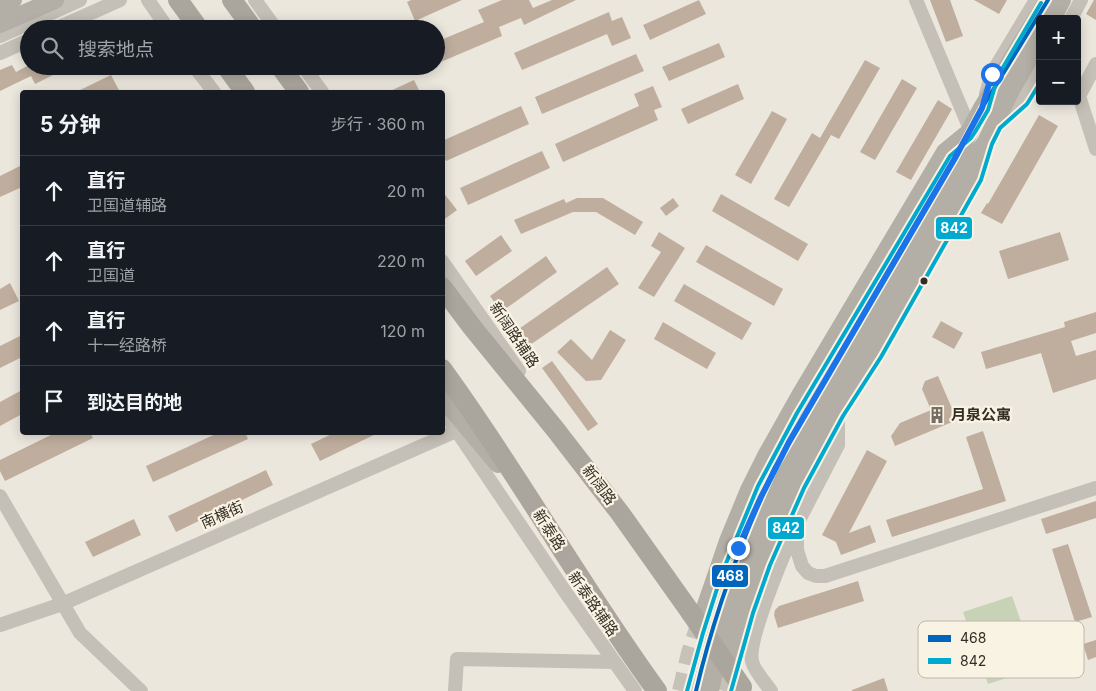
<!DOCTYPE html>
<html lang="zh">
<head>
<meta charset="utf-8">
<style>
	body { margin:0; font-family:Inter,"Noto Sans SC",sans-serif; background:#20242c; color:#f1f3f6 }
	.controls { position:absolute; right:15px; top:15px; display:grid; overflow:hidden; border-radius:5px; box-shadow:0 2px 12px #0003 }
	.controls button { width:45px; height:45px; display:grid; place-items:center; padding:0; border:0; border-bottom:1px solid #363941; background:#171b24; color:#f1f3f6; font:25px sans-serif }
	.stop { position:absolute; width:15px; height:15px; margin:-11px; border:4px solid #1a73e8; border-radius:50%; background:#fff }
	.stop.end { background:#1a73e8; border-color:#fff; box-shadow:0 1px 5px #0008 }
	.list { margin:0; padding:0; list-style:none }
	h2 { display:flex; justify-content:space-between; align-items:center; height:65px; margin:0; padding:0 20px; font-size:21px }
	h2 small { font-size:16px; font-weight:400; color:#9ea1a6 }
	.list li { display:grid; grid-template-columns:32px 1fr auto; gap:15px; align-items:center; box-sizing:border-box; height:70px; padding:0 20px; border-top:1px solid #363941 }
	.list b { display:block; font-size:19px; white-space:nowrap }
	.list p { margin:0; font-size:16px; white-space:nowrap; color:#9ea1a6 }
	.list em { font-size:16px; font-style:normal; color:#9ea1a6 }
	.icon { flex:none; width:28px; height:28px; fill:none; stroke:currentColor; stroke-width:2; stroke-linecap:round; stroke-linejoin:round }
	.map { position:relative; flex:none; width:1096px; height:691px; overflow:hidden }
	.search { position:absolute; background:#171b24; box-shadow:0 2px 12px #0003; left:20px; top:20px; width:425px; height:55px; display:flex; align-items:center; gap:12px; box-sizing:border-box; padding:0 18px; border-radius:28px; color:#9ea1a6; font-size:19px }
	.panel { position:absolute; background:#171b24; box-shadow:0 2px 12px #0003; left:20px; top:90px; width:425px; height:345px; border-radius:5px }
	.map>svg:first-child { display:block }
</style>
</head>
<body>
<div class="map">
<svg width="1096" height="691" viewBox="0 0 1096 691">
	<rect width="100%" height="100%" fill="#ebe7dd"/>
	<path fill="#c8d2b6" d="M1012,596L1037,668L988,684L963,612Z"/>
	<path fill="#bfae9e" d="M411,0H462L415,21L407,2Z
		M502,0H529L533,8L552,0H576L524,25L521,18L499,27L502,36L436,64V42L484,22L478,10Z
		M699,0L706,14L650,40L643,25Z
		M930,0H950L963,36L946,42Z
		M974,0H1007L999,14Z
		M1094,0H1096V20L1086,14Z
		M609,12L612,21L622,17L631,38L612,46L607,34L522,70L514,53Z
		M719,43L725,57L669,81L662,67Z
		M636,54L644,71L542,114L535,97Z
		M865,60L880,68L839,139L831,135L789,207L774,199L812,133L820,138Z
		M12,65L16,72L27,66H71L35,84L31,76L0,91V70Z
		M111,75L120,92H76Z
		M902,79L917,88L875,160L860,152Z
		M414,80L420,92H388Z
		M738,84L744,99L688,124L681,109Z
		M653,86L662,107L654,110L658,120L563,162L555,144L639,106L634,94Z
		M938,100L952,109L911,180L896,172Z
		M521,106L529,124L446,161L442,154V141Z
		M772,111L787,119L751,184L735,175Z
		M1039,115L1058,126L1002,224L981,213L987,203L988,204Z
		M542,151L550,168L468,205L460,188Z
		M22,165V187L0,197V176Z
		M442,191L457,210L442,221Z
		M721,194L808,244L798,261L712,211Z
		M577,198H603L643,222L635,235L596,212H573L521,234L514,220L564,199L566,203Z
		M673,198L679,206L666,216L660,208Z
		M659,232L685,248L654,297L638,288L661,252L651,246Z
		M1060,232L1069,260L1008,279L999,251Z
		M501,235L512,251L476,276L465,261Z
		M706,245L783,289L774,306L696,262Z
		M546,256L557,272L501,312L490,296Z
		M607,267L619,284L527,347L516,331Z
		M10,283L19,301L0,310V289Z
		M684,284L752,323L742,340L674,301Z
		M1096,312V333L1071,341L1076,356L1096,350V379L1053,393L1041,353L986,369L981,352L1065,327L1064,322Z
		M941,321L963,333L954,349L932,337Z
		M663,322L716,353L707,369L654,339Z
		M610,330L626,340L601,380L586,381L557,352L571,339L592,360Z
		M22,335V357L0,368V346Z
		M552,361L598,424L588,431L542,368Z
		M938,376L957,420L895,446L891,436L900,423L931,410L922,389L925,381Z
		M22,390V414L0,426V402Z
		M983,431L1006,501L892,537L886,520L983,489L966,437Z
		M57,432H90L93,438L5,481L0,471V460Z
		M220,432H245L248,439L153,482L146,466Z
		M336,432H380L320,461L311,444Z
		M867,450L887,461L849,533L870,525L876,542L841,555L836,542L822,535Z
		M266,470L273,485L176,532L168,516Z
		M1096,501V518L1046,534L1041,519Z
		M134,519L141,535L93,557L85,542Z
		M1068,544L1092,617L1075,622L1052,549Z
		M858,581L864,601L778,628L774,615L775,610L779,606Z
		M1096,640V657L1088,660L1083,644Z
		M884,678L888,691H852V690Z"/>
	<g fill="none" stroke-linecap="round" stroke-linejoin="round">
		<path stroke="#c6c2b8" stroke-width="18" stroke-dasharray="18 9" stroke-linecap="butt" d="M681,691L690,653L702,616
			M724,691L732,660"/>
		<path stroke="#c4bfb7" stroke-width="14" d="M148,0L168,29
			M255,0L276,29
			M916,0L970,129
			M1071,19L1081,0
			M55,29L120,0
			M0,36L80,0
			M0,53L29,40
			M1096,64L1079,96L1096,149
			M194,66L214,92
			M303,66L322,92
			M986,94L992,73L1036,0
			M997,122L1022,100L1040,71
			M442,261L519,371
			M442,409L566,593L635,691
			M837,413H838V445L797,524V550L802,566L808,573L816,576H825L1096,488
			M0,496L80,633L141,691
			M0,625L62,604L456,431
			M455,691L457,659L614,662
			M771,691C765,682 754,671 752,661C747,640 784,554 794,531"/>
		<path stroke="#b3aea6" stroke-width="18" d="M0,6L13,0
			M1052,19L1062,0
			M0,24L55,0
			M819,391L955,159L982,108L1048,0
			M442,397L498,464
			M830,398L968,166L986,142L1011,90L1040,40
			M705,608L728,541L749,490L766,456L802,392L945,152L967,134
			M735,651L764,563L798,485L838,413L876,354L976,177L986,142"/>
		<path stroke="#aaa69d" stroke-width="20" d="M178,0L199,29
			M232,0L253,29
			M226,66L245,92
			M280,66L299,92
			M442,287L472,327L555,429L620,513L691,613
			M442,369C518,473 581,587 657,691"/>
		<path stroke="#b3aea6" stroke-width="18" d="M696,691C712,614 739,538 775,468C789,442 804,417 819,391
			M710,691C723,625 746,560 774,499C791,464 811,431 830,398"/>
		<path stroke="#aaa69d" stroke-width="20" d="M691,613L742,687"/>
		<g stroke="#f9f3e3" stroke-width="8">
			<path id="bus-1" d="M696,691C714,614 741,541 774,469L955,159L982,108L1048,0"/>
		</g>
		<g stroke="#f9f3e3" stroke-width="8">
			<path id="bus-2" d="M687,691L703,633L722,573L758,486L797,413L950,156L971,138L975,132L988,110L998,76L1041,3
				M731,691L753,613L770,565L804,488L843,416L881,357L981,180L992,144L1000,128L1027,104L1040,83"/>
		</g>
		<use href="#bus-1" stroke="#0065bd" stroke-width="4"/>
		<use href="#bus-2" stroke="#00a9ce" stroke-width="4"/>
	</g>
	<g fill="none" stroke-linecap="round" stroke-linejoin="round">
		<path stroke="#1a73e8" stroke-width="6" d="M738,548L761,497L789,442L955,158L982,108L992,74"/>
	</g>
	<defs>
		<g id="building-bare" transform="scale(1.35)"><path d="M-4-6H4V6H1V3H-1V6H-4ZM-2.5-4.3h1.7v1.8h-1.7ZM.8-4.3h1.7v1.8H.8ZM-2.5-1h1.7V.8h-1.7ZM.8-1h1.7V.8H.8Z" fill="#746e65" stroke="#f9f3e3" stroke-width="2.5" paint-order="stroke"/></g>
	</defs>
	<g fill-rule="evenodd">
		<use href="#building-bare" x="937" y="415"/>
	</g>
	<circle fill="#342d25" stroke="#f9f3e3" stroke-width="2" cx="924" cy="281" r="4.5"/>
	<g text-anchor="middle" stroke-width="4.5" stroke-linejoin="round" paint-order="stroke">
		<g font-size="15" fill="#342d25" stroke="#f9f3e3">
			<text transform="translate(514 335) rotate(56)" y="5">新阔路辅路</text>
			<text transform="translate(599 485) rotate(53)" y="5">新阔路</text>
			<text transform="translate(222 515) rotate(-24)" y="5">南横街</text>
			<text transform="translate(549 530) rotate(57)" y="5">新泰路</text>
			<text transform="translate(593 604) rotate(55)" y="5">新泰路辅路</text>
		</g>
		<g font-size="15" font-weight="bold" fill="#342d25" stroke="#f9f3e3" text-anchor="start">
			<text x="951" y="420">月泉公寓</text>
		</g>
	</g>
	<rect x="918" y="621" width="166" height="57" rx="8" fill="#f9f3e3" stroke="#beb8aa" stroke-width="1"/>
	<rect x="928" y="635" width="23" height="7" fill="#0065bd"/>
	<rect x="928" y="658" width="23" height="6" fill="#00a9ce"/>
	<g font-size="14" fill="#342d25">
		<text x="960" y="643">468</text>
		<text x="960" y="666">842</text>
	</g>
	<g stroke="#f9f3e3" stroke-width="2">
		<rect x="935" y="216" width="38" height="24" rx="5" fill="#00a9ce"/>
		<rect x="767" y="516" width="38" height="24" rx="5" fill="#00a9ce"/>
		<rect x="711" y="564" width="38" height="24" rx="5" fill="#0065bd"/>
	</g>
	<g font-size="14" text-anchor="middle" font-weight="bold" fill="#fff">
		<text x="954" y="233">842</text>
		<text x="786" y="533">842</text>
		<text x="730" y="581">468</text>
	</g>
</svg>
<div class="controls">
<button>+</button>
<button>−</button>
</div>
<div class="stop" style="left:992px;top:74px"></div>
<div class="stop end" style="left:738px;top:548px"></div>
<div class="search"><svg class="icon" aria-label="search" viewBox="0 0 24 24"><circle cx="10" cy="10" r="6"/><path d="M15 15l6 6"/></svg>搜索地点</div>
<section class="panel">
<h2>5 分钟<small>步行 · 360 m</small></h2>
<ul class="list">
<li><svg class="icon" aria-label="ahead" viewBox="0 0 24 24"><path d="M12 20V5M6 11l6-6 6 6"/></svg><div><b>直行</b><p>卫国道辅路</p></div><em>20 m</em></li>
<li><svg class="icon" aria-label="ahead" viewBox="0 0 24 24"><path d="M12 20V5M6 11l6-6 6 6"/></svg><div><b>直行</b><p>卫国道</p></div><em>220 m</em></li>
<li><svg class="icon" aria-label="ahead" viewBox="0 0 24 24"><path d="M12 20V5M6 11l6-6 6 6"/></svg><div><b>直行</b><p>十一经路桥</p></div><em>120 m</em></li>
<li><svg class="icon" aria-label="arrive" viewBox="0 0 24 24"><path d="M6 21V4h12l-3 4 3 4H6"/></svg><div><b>到达目的地</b></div></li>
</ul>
</section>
</div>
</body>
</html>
